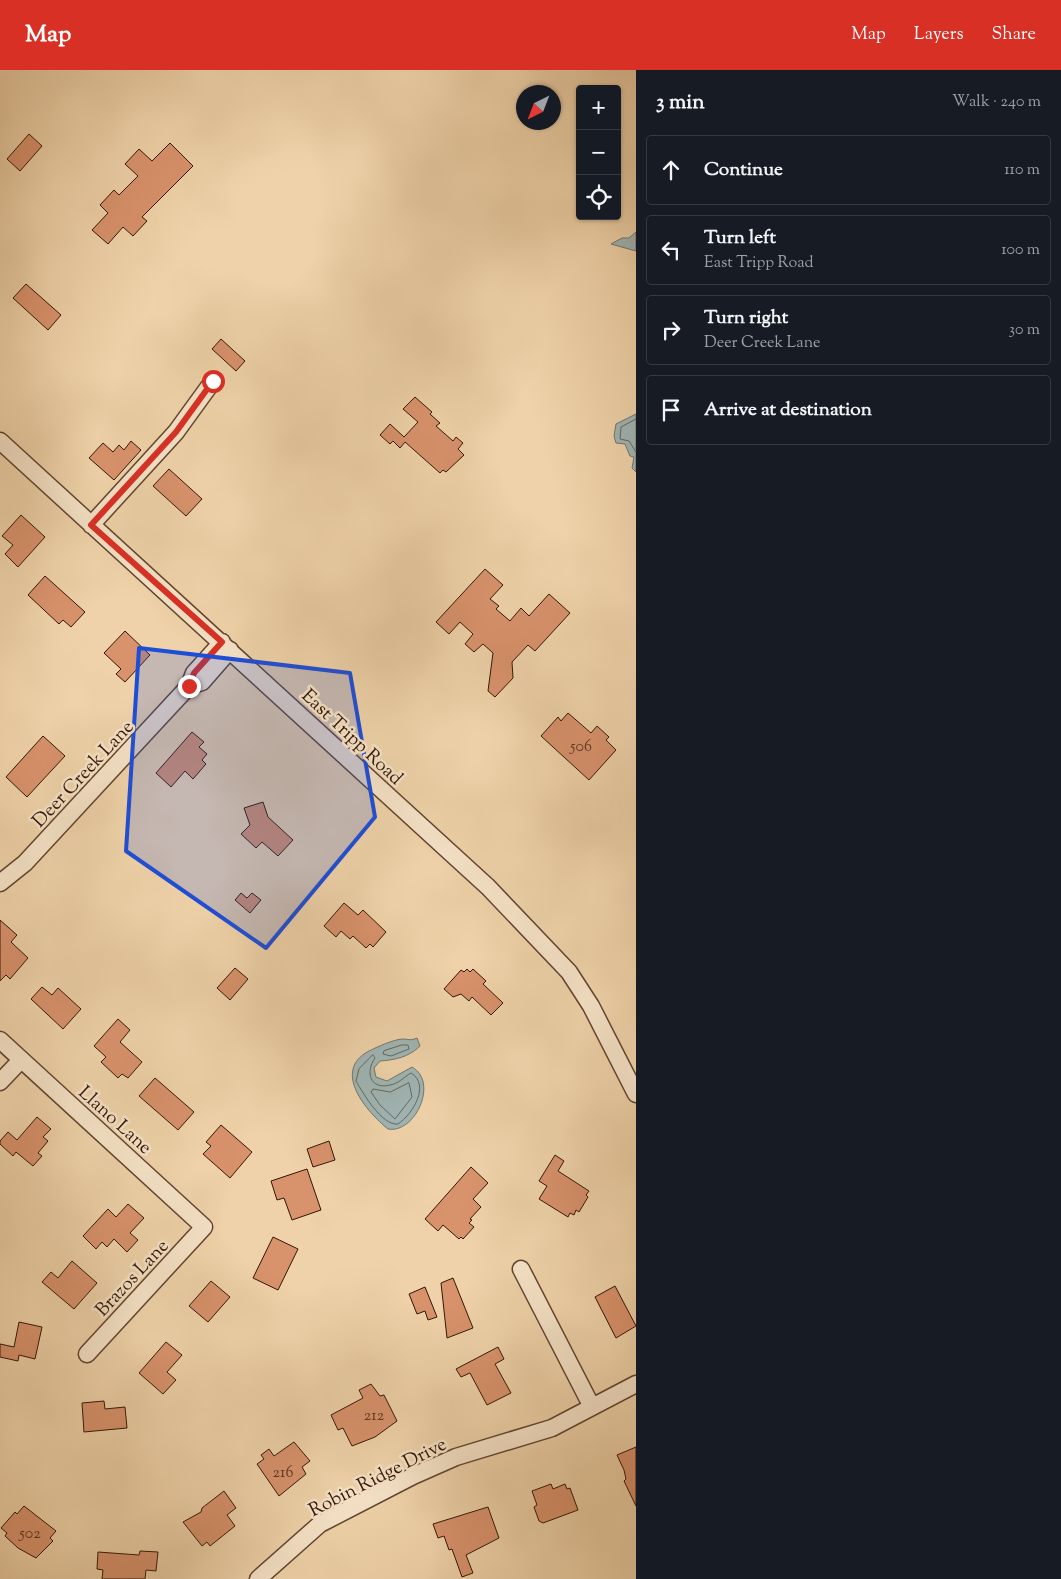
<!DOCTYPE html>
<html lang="en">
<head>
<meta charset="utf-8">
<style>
	body { margin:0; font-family:"Sorts Mill Goudy",serif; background:#242831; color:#f1f3f6 }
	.controls { position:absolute; right:15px; top:15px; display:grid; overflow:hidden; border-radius:5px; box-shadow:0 1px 4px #0004 }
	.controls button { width:45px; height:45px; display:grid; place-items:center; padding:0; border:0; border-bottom:1px solid #363941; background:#171b24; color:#f1f3f6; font:25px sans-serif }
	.compass { position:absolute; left:516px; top:15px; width:45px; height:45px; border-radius:50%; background:#171b24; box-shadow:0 1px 4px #0004; rotate:222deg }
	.stop { position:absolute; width:15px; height:15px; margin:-11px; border:4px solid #d93025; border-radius:50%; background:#fff }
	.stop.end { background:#d93025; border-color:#fff; box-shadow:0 1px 5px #0008 }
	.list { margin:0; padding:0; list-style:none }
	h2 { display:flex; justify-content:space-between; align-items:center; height:65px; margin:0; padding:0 20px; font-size:21px }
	h2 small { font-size:16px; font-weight:400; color:#9ea1a6 }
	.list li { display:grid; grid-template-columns:32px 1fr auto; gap:15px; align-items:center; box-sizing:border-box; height:70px; margin:0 10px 10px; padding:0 10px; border:1px solid #363941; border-radius:5px }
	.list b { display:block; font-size:19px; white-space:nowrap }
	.list p { margin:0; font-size:16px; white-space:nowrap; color:#9ea1a6 }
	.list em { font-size:16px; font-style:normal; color:#9ea1a6 }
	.icon { flex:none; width:28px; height:28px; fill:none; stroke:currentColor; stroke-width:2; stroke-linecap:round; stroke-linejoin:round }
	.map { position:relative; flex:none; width:636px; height:1509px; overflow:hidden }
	header { display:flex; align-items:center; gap:30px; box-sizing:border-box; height:70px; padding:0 25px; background:#d93025; color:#fff }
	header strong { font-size:24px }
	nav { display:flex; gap:28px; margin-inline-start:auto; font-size:18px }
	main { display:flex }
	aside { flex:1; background:#171b24 }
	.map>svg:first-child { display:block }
</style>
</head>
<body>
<header>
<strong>Map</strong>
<nav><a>Map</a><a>Layers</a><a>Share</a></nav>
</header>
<main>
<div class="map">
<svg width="636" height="1509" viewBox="0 0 636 1509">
	<rect width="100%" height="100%" fill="#efd2a9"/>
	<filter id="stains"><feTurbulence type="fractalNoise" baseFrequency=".004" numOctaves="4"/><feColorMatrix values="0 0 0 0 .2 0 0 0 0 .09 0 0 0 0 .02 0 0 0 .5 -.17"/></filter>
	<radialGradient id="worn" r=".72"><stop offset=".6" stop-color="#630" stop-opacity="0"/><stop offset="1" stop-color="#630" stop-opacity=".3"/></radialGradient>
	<path fill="#9fb5b4" stroke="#73756e" d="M636,162V181L611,174L622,168H629Z
		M636,344V402L632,398L634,387L630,386L625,374L616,373L614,366L616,354Z
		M417,968L420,976C409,987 395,990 380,991L374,998L376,1007L387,1011L412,997C439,1012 415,1064 388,1059C367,1042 331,1001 369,981C377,977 392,970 402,969C408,969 411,971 417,968Z"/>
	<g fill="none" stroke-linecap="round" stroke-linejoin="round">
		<path stroke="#68665d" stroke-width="1" d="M636,349L621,357L620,369L629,371L636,382
			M402,975H408L409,979L391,986L383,984L384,981Z
			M373,985L375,988C365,1002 370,1020 390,1015C398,1014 404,1007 411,1003C431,1015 412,1045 398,1054C382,1056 363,1023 356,1011L359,999Z
			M409,1013L412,1027L395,1049L380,1035L371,1022L373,1019L390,1022Z"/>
	</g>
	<path fill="#d8926c" stroke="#321606" d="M29,64L42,76L20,101L7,89Z
		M170,73L193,96L142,147L147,151L133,166L123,157L108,174L92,160L108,143L100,135L114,120L119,125L138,106L125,94L139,79L152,91Z
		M26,214L61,245L48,260L13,228Z
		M221,269L245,291L236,301L212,279Z
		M415,327L432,342L430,344L440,353L436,356L453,371L456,367L463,373L458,379L464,385L446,402L443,400L440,403L405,372L400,378L393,371L390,374L380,365L390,354L404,367L418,352L403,339Z
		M131,371L141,380L114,410L89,388L103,373L113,382L119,375L124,380Z
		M169,399L202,429L186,446L153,416Z
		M21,445L45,467L18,497L5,484L13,475L2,466Z
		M485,499L503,515L490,529L499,536L496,539L510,551L521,538L529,546L549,524L570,543L535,581L528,575L512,592L513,608L495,627L488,621L493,583L483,574L474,582L465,574L473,564L460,552L449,564L436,552Z
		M45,506L85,542L71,557L63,550L59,554L28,525Z
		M125,561L150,585L125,612L116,604L121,599L104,583Z
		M568,643L591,663L597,656L609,667L606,670L616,680L589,710L541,666L558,647L561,651Z
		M192,662L204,672L199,677L207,684L202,690L206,694L193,709L185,701L171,717L156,703Z
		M43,666L65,686L27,727L6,707Z
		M263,732L268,747L293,770L278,786L262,772L256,778L241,764L250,755L244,738Z
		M241,823L247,828L252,823L261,830L250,843L235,830Z
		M344,833L358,845L363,840L386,862L373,877L370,874L366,878L353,866L350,869L341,861L336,867L324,856Z
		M0,850L17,865L11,872L28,888L10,909L6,905L0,911Z
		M235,898L248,909L230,930L217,918Z
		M467,899L470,902L473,899L486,911L483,914L503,933L491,945L472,927L469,931L461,924L453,927L444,919L461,900L464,902Z
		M42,917L52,925L58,918L81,939L63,959L31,929Z
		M118,949L130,960L120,972L142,992L128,1008L122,1004L118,1008L101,992L106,987L94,976Z
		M155,1008L194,1042L178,1060L139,1026Z
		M37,1047L51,1059L43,1067L48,1071L38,1083L42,1086L33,1096L16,1082L13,1086L0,1074V1071L8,1062L17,1070Z
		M221,1055L252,1082L230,1108L203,1084L211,1076L206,1072Z
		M329,1071L335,1090L313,1097L307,1079Z
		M555,1085L564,1091L558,1101L589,1121L586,1125L588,1127L579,1142L576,1140L574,1145L570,1143L568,1147L539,1129L547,1116L539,1111Z
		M471,1097L488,1113L473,1129L481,1137L470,1149L472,1150L469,1153L474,1157L463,1169L461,1167L459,1169L443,1155L438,1161L425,1149Z
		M307,1099L321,1140L292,1150L284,1128L277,1130L271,1111Z
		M128,1134L144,1148L130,1163L138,1170L127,1182L114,1169L107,1177L102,1172L96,1179L83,1166L108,1139L116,1147Z
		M273,1167L298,1179L278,1220L253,1208Z
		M72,1191L97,1213L74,1239L42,1212L51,1202L58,1208Z
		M453,1208L473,1258L447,1268L441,1213Z
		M211,1211L230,1227L208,1252L189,1236Z
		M615,1216L636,1256L616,1268L595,1227Z
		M425,1217L437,1247L428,1250L425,1241L417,1244L409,1224Z
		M19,1252L42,1257L35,1289L19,1285L18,1291L0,1287V1274L14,1277Z
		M166,1272L182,1285L167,1302L176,1310L163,1324L139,1303Z
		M498,1277L504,1289L495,1294L511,1323L487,1335L470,1303L461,1307L456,1299Z
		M371,1314L380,1326L384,1325L397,1351L375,1367L352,1376L343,1358L338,1360L331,1345L363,1328L359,1320Z
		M104,1331L105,1339L125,1337L127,1358L84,1362L82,1333Z
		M294,1372L310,1391L302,1397L306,1404L279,1426L257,1394L264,1389L261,1385L269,1379L274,1386Z
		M636,1377V1436L624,1411L626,1409L624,1400L617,1385Z
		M551,1414L553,1419L565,1414L567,1419L570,1418L578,1440L543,1453L539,1451L534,1437L537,1435L532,1421Z
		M224,1421L236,1438L227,1445L235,1456L210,1476L207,1472L202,1476L183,1452L201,1442L202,1438Z
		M24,1436L56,1461L50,1468L53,1471L36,1488L18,1478L5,1466L7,1463L1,1458L15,1442L17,1444Z
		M488,1437L499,1468L466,1485L473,1503L462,1507L452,1479L449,1480L444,1466L438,1468L433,1454Z
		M140,1481L158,1482L156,1501L146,1500L145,1509H102L103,1500L97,1499L98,1482L139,1485Z"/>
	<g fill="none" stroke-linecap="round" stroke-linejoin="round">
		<g stroke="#61452f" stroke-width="19">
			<path id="minor" d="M0,371L488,817L569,902L591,936L636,1024
				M91,455L176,362L213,311
				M189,616L202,612L230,580
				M0,813L25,793L189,616L194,603L222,572
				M0,970L204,1157L87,1284
				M0,1012L21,990
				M521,1199L592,1337
				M258,1509L320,1454L413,1406L456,1387L552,1358L636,1314"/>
		</g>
		<use href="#minor" stroke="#f5e2c7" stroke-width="16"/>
	</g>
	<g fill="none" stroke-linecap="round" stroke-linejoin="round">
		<path stroke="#d93025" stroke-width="6" d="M189,616L194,603L222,572L91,455L176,362L213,311"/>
	</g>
	<path fill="#1d4ed8" fill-opacity="0.2" stroke="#1d4ed8" stroke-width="4" stroke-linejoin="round" d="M139,578L350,603L375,747L266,878L126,781Z"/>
	<g text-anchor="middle" stroke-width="5" stroke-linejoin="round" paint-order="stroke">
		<g font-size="16" fill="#5c3520">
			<text x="581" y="681">506</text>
			<text x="374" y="1350">212</text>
			<text x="283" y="1407">216</text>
			<text x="30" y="1468">502</text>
		</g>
		<g font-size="19" fill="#321606" stroke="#f5e2c7">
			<text transform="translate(353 666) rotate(43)" y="7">East Tripp Road</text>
			<text transform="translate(82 703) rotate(-47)" y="7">Deer Creek Lane</text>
			<text transform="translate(116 1049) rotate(42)" y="7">Llano Lane</text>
			<text transform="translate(131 1207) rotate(-47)" y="7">Brazos Lane</text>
			<text transform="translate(377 1406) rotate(-27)" y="7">Robin Ridge Drive</text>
		</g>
	</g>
	<rect width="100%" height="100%" filter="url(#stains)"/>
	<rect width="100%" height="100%" fill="url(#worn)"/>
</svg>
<div class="controls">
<button>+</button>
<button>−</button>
<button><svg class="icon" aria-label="locate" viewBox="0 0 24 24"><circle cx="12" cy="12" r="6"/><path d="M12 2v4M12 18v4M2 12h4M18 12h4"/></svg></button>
</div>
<svg class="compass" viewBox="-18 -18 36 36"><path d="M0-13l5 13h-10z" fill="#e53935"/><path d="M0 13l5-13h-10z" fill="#9ea1a6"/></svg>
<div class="stop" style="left:213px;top:311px"></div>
<div class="stop end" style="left:189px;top:616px"></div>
</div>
<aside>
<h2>3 min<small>Walk · 240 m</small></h2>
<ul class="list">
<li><svg class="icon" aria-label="ahead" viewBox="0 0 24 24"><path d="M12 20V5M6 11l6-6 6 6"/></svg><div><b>Continue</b></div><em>110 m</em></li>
<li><svg class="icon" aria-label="left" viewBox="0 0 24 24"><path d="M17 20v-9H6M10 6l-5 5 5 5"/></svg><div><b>Turn left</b><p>East Tripp Road</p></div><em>100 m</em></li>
<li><svg class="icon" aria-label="right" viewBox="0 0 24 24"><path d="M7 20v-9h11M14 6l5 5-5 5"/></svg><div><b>Turn right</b><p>Deer Creek Lane</p></div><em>30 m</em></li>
<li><svg class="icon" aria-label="arrive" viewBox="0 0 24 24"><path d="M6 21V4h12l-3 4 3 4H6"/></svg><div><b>Arrive at destination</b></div></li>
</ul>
</aside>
</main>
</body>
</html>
